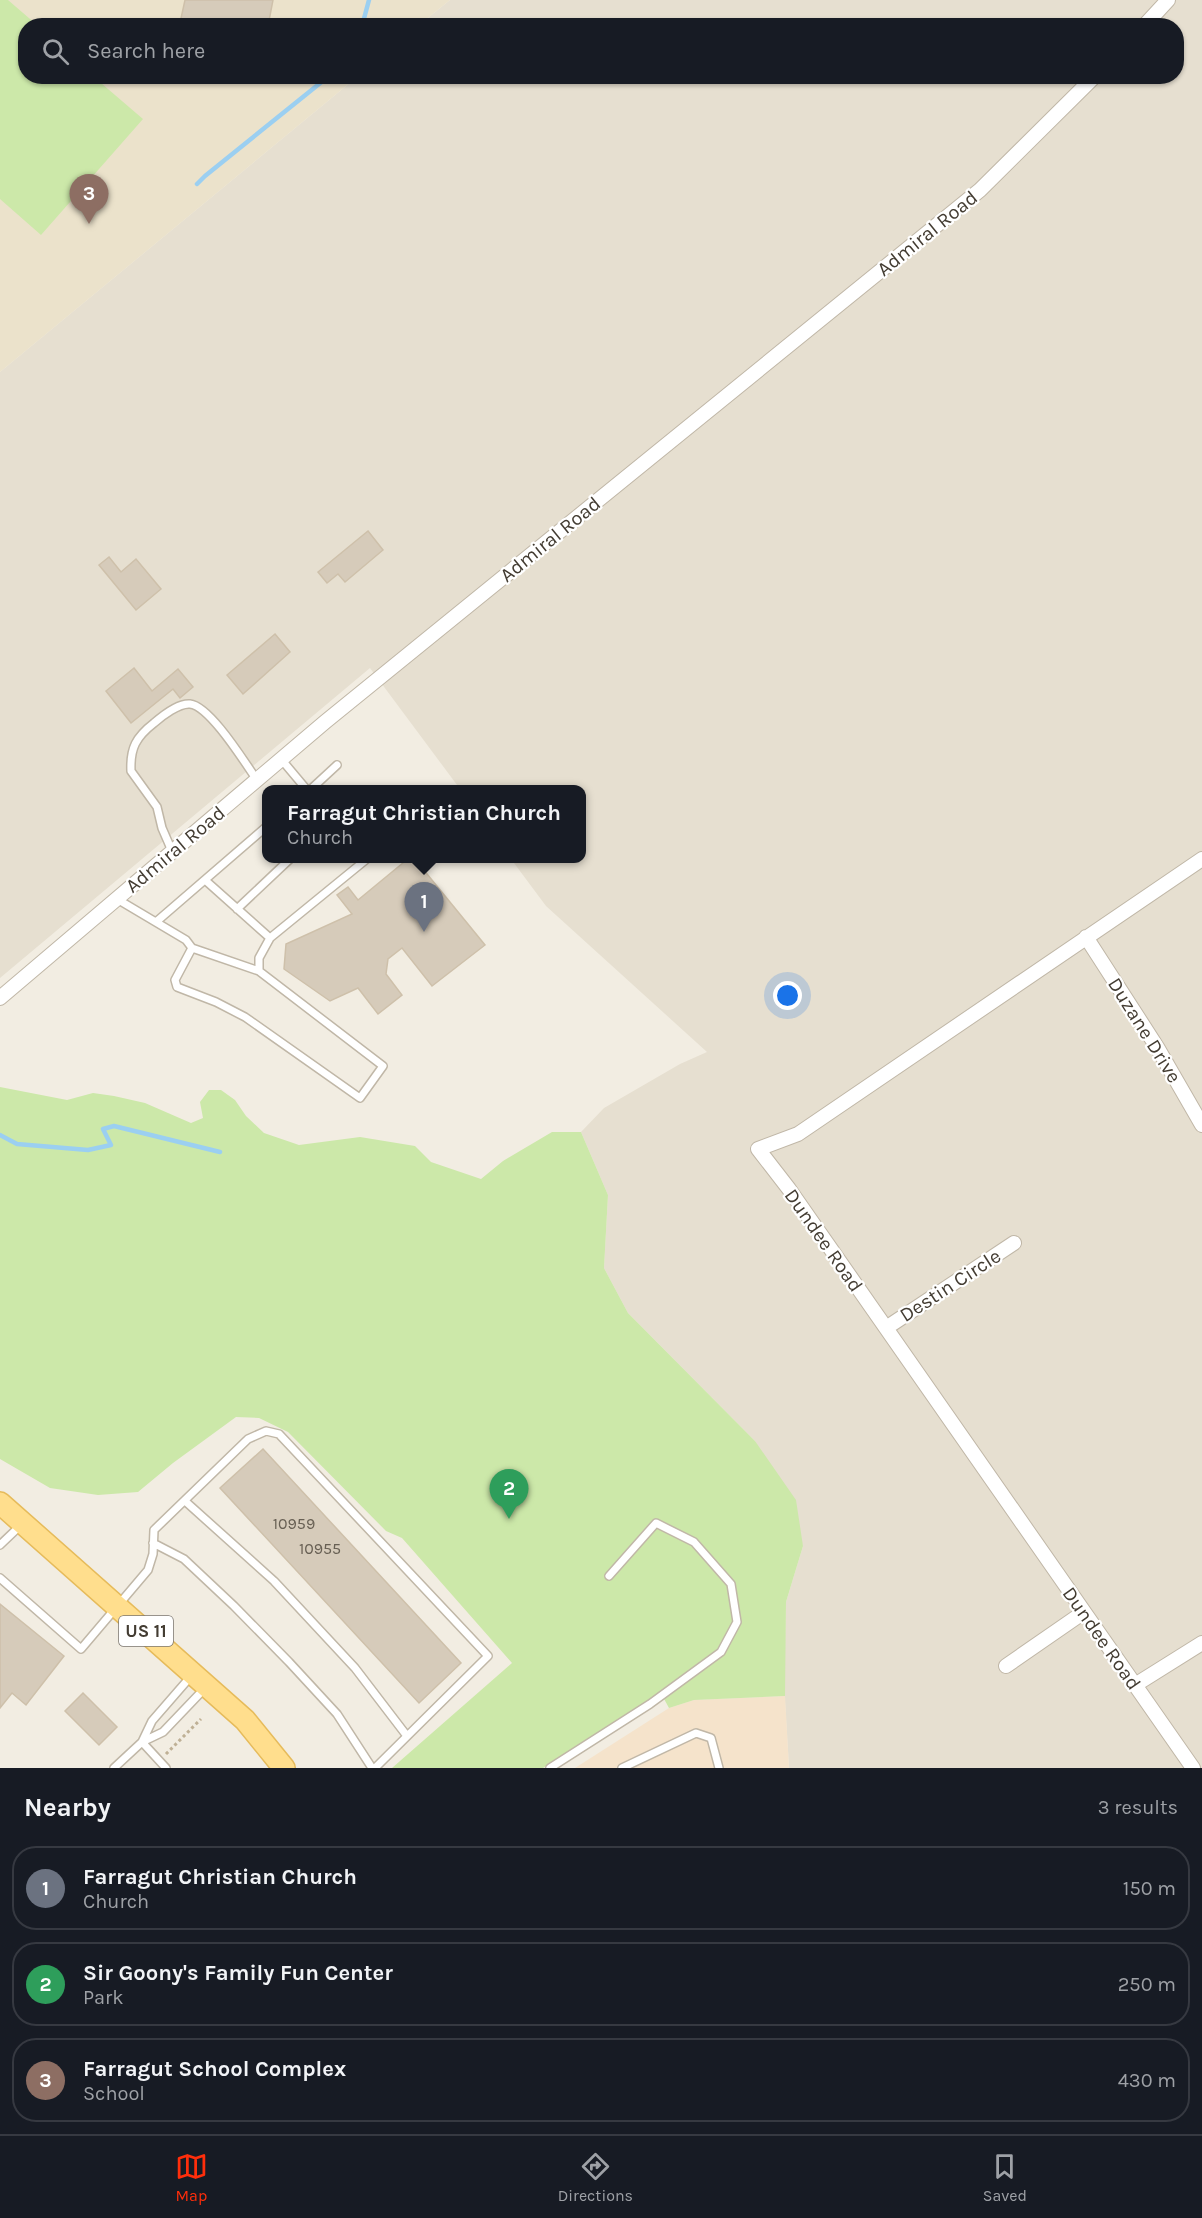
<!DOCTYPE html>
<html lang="en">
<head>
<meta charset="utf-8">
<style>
	body { margin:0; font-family:Karla,sans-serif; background:#242831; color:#f1f3f6 }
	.you { position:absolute; left:788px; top:996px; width:21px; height:21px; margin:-15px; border:4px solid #fff; border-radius:50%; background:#1a73e8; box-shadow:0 0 0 9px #1a73e833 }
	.badge { display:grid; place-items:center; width:39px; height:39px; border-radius:50%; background:#ff2e0b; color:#fff; font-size:20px; font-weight:700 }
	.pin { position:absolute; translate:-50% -50px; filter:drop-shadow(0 2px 3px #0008) }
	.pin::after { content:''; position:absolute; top:32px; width:21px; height:18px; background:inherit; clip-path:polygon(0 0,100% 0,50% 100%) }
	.popup { position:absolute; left:262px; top:785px; width:324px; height:78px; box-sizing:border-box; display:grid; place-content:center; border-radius:12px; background:#171b24; filter:drop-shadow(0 2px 4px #0005); font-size:20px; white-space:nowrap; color:#9ea1a6 }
	.popup b { font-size:22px; color:#f1f3f6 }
	.popup::after { content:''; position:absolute; left:50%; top:100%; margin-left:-12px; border:12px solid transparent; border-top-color:#171b24 }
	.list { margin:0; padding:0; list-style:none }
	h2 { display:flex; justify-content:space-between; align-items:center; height:78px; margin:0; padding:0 24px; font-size:26px }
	h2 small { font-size:20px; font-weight:400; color:#9ea1a6 }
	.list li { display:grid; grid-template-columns:39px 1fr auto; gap:18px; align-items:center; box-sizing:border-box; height:84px; margin:0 12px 12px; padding:0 12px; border:2px solid #363941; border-radius:24px }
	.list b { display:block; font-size:22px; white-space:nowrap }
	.list p { margin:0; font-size:20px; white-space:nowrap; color:#9ea1a6 }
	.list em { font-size:20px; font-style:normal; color:#9ea1a6 }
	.icon { flex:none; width:33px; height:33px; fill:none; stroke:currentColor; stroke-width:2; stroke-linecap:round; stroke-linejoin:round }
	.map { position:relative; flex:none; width:1202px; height:1768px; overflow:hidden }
	.search { position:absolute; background:#171b24; box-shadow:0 2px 4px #0004; left:18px; right:18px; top:18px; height:66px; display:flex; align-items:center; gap:15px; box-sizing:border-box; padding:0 21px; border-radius:24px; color:#9ea1a6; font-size:22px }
	.sheet { height:366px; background:#171b24 }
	nav { display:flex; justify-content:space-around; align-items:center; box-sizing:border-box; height:84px; border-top:2px solid #363941; background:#171b24; font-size:16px; color:#9ea1a6 }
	nav a { display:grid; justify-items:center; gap:3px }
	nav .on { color:#ff2e0b }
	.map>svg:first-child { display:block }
</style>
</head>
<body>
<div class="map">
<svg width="1202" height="1768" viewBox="0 0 1202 1768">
	<rect width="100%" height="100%" fill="#f2ede2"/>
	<path fill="#e6dfd0" d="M450,0H1202V1768H789L784,1684L786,1602L803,1546L755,1441L628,1313L604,1268L608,1195L581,1132L604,1108L680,1064L707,1052L546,906L511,859L582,858V790L460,789L370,668L0,978V372L357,77L1176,76V26L419,25Z"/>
	<path fill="#f5e3cb" d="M785,1696L789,1768H575L669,1708L694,1700Z"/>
	<path fill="#ebe2cb" d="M0,0H450L419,25L26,26V76L357,77L0,372Z"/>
	<path fill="#cce8a9" d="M0,0H8L37,25L26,26V76L94,77L143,119L41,235L0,199Z
		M0,1087L67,1100L93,1093L114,1096L145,1103L191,1123L203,1118L200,1102L209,1090H221L235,1100L246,1116L264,1133L299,1145L360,1137L415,1146L431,1162L481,1179L503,1161L552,1132H581L608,1195L604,1268L628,1313L755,1441L796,1500L803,1546L786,1602L785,1696L694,1700L669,1708L663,1697L543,1768H392L512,1663L402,1538L386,1531L288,1432L259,1418L236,1417L173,1463L138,1492L98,1495L50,1488L0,1459Z"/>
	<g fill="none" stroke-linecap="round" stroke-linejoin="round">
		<path stroke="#9bcff1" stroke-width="4.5" d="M362,26L369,0
			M197,184L205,176L329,76
			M0,1135L17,1144L88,1150L111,1145L103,1129L114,1126L220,1152"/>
	</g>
	<path fill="#d6cbba" stroke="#cec0aa" stroke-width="1.5" d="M185,0H273L268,26H191L180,23Z
		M368,531L383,550L345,582L338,574L327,583L318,572Z
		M109,557L121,572L136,559L161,589L136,610L99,565Z
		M275,634L290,652L243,694L227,675Z
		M134,668L152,691L178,669L193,687L180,698L173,689L131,723L106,691Z
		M409,858H414L485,945L432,986L402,948L388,959L386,974L402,995L378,1014L358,988L330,1001L284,969L286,944L352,914L337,895L348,887L358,900Z
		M263,1449L461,1663L419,1703L220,1488Z
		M0,1604L64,1656L26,1705L12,1693L0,1708Z
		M83,1693L117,1727L99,1745L65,1711Z"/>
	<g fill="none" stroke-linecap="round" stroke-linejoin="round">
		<g stroke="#c0b7a7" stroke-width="10">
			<path id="service" d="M281,759L307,790
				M310,790L337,765
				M172,851L162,828L157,807L131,771C130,748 136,737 154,723C162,716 179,703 190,704C210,706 245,763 257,780
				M205,880L270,938
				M117,899L186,940L192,948L175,980L177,987L216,1002L245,1017L360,1098L383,1066L259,971V958L270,938L368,858
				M237,909L291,858
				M156,922L266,827
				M192,948L259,971
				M185,1501L274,1581L355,1668L407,1736
				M153,1543L184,1559L234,1606L289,1662L337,1714L372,1768
				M0,1545L21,1525
				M0,1578L81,1649L148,1570L153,1554L154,1530L248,1439L266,1431L279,1434L488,1656L375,1768
				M142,1742L152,1721L192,1675
				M142,1742L166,1768
				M114,1768L142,1742L163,1732L206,1687
				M550,1768L650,1704L721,1652L737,1622L731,1584L694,1542L656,1523L609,1576
				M622,1768L696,1733L711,1738L719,1768"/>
		</g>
		<g stroke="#c0b7a7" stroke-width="16">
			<path id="minor" d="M1144,26L1168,0
				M1086,937L1157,1047L1202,1125
				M0,998L325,722L980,190L1095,76
				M886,1328L1014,1243
				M1006,1666L1084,1612
				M1135,1685L1202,1643
				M1193,1768L789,1189L758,1149L798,1134L1202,859"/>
		</g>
		<g stroke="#e6bb5b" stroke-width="24">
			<path id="primary" d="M0,1503L245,1720L284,1768"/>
		</g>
		<path stroke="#bfb095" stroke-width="3" stroke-dasharray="3 3" stroke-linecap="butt" d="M166,1754L201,1719"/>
		<use href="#service" stroke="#fff" stroke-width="7"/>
		<use href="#minor" stroke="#fff" stroke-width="14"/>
		<use href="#primary" stroke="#ffde8d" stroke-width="21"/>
	</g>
	<g text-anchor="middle" stroke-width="4.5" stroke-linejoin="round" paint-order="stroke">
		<g font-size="16" fill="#686054">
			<text x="294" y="1529">10959</text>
			<text x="320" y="1554">10955</text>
		</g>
		<rect fill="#fff" stroke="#7b7670" stroke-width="1.5" x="119" y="1616" width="54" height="30" rx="4.5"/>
		<g font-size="18" font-weight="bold" fill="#433c32">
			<text x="146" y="1637">US 11</text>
		</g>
		<g font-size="20" fill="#433c32" stroke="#fff">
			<text transform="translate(927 233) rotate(-39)" y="7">Admiral Road</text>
			<text transform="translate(550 539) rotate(-39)" y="7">Admiral Road</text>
			<text transform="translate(175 849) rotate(-40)" y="7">Admiral Road</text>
			<text transform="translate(1145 1030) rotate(58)" y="7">Duzane Drive</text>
			<text transform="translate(824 1240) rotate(55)" y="7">Dundee Road</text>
			<text transform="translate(950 1285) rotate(-33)" y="7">Destin Circle</text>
			<text transform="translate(1102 1638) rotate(55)" y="7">Dundee Road</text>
		</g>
	</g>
</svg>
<div class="you"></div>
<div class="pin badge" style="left:424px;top:932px;background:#6b7280">1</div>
<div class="popup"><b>Farragut Christian Church</b>Church</div>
<div class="pin badge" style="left:509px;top:1519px;background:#2e9e5b">2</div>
<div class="pin badge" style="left:89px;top:224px;background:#8d6e63">3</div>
<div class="search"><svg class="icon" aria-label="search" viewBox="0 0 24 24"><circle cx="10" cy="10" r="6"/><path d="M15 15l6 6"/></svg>Search here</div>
</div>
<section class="sheet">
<h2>Nearby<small>3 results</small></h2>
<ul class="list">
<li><span class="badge" style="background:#6b7280">1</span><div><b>Farragut Christian Church</b><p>Church</p></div><em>150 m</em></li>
<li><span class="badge" style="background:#2e9e5b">2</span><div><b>Sir Goony's Family Fun Center</b><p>Park</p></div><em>250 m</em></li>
<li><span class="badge" style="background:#8d6e63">3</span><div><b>Farragut School Complex</b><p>School</p></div><em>430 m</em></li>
</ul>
</section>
<nav>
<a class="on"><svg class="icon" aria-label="map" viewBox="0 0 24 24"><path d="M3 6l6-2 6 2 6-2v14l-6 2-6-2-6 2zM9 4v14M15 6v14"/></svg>Map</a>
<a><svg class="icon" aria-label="directions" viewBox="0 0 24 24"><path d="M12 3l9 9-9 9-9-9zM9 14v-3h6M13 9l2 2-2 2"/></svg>Directions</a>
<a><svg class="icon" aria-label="saved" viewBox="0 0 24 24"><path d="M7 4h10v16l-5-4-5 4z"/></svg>Saved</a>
</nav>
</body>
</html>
